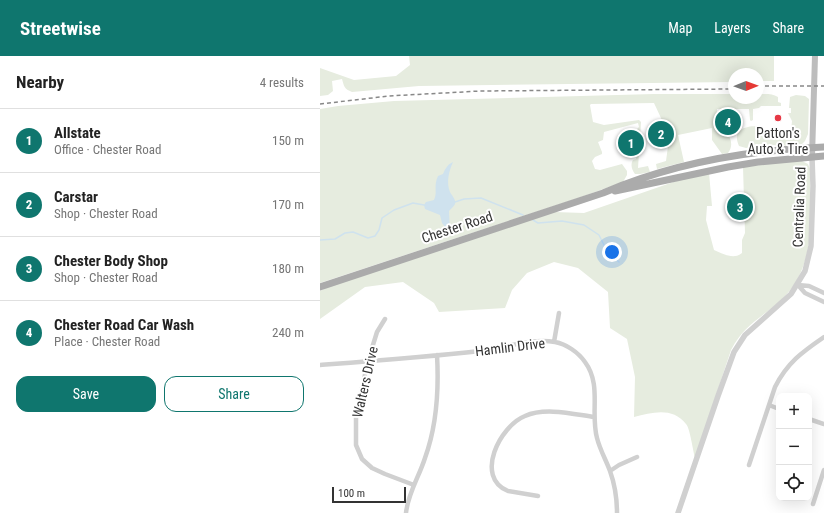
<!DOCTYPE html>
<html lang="en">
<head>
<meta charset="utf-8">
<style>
	body { margin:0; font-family:"Roboto Condensed",sans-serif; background:#f2f2f2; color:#222 }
	.controls { position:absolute; right:12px; bottom:12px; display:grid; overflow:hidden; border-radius:8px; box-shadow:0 4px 16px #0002 }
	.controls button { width:36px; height:36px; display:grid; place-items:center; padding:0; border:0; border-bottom:1px solid #e0e0e0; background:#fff; color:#222; font:20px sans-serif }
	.compass { position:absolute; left:408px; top:12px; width:36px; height:36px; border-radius:50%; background:#fff; box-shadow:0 4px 16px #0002; rotate:89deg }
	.scale { position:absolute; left:12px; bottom:10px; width:74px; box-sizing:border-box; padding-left:4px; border:2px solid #333; border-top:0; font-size:11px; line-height:14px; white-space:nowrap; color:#333; -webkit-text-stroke:3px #fff; paint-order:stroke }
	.you { position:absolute; left:292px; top:196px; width:14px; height:14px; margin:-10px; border:3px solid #fff; border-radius:50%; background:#1a73e8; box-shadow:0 0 0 6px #1a73e833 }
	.badge { display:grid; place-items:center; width:26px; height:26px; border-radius:50%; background:#0f766e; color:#fff; font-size:13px; font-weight:700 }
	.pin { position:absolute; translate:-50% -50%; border:2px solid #fff; box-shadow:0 1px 4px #0006 }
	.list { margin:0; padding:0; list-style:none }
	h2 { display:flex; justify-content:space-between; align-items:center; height:52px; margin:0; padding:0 16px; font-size:17px }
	h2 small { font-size:13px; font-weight:400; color:#767676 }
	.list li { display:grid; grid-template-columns:26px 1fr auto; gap:12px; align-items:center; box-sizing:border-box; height:64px; padding:0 16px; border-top:1px solid #e0e0e0 }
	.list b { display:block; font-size:15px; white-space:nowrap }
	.list p { margin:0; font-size:13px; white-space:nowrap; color:#767676 }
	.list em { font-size:13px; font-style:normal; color:#767676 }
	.actions { display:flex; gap:8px; padding:12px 16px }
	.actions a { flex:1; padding:9px 0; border:1px solid #0f766e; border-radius:12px; text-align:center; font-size:14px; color:#0f766e }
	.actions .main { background:#0f766e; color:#fff }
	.icon { flex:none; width:22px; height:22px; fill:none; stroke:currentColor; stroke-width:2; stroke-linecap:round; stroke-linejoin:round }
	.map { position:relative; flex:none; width:504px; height:457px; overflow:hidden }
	header { display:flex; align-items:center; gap:24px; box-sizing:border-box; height:56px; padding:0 20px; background:#0f766e; color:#fff }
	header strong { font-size:19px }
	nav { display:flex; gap:22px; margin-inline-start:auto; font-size:14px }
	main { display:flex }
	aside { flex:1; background:#fff }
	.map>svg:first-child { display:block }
</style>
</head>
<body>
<header>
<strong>Streetwise</strong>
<nav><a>Map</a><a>Layers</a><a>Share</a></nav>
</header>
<main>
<aside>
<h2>Nearby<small>4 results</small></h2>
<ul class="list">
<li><span class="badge">1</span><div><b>Allstate</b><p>Office · Chester Road</p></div><em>150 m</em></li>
<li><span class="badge">2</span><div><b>Carstar</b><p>Shop · Chester Road</p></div><em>170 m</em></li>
<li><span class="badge">3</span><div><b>Chester Body Shop</b><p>Shop · Chester Road</p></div><em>180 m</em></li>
<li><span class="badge">4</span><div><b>Chester Road Car Wash</b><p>Place · Chester Road</p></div><em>240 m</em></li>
</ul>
<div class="actions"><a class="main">Save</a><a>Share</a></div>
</aside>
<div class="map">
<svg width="504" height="457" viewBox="0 0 504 457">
	<rect width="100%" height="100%" fill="#fff"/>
	<path fill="#e6ecdf" d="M89,0H454V25H438V18H414V26L99,30L32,36C24,33 24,30 22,23L12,25L13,35L8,39L0,40V12L34,24L76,20L90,9Z
		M334,38H414V42H438V38C445,38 452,37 458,41V46L461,47V50H441L439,52L433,53V64L431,65L430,64L429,53H397L396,66L397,76L406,77C412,82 413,91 408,97L402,98L392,84V72L358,79L364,106L337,113L336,108L346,105L349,83L347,75L334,47L271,48L270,49L273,66L284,69L319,64L321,66L318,112L328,110L330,116L320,118H315C312,114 310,109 313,104L316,103C318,93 320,83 316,74L319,71L318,67L284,76L283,84L278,86L282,96V98L275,101L272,105L275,113L280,114L302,108L307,115V119L303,126L261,141L0,227V53L18,50L74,45Z
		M476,39L485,40L489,43L488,78L485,85L482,88L475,90L449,89L426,92L419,90C411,72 427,70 440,70L441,75H471L472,65L468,57H471V52H469L470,41Z
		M480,104L488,108L490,113C490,159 498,211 460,245C440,263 424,269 411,294L375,402C373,395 370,372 366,368C353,351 333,356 314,361L315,321L307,283L290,272L288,236L258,212L234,206L207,217L192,234L185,252L119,256L114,247L83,226L45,231L0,263V235L8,231L234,156L264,157L365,122L389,117L392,150H387L386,164L394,194C403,198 414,204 422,197V184L425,177L423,111Z"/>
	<path fill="#cfe2ee" d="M133,106C129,115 126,126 130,136C132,140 136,143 135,148C134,150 131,153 129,155L130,177L122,167L120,159L105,153L104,149L106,146L114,144C118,136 113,131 118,120L123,118C125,113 128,108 133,106Z"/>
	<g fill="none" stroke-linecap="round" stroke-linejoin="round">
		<path stroke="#cfe2ee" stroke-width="1.5" d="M135,146L144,143L161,142L203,159
			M213,164L218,167L242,165L264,169L279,179L287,195L299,206
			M0,184L15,183L25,177L33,176L48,182L55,180L59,174L62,162L74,154L93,147L104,149"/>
		<path stroke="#d0d0d0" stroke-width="4.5" d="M478,229L485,237L504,246
			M478,229L489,230L504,237
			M65,263L57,276L48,305L36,359V389L42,403L52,412L65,418L94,429
			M234,286L239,257
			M0,309C53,305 107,301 160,295C184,292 210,282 235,286C246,288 258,296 265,306C282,329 270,356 277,382C280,394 286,404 290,415C295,429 297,443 297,457
			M449,349L459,353
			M489,363L504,368
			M429,409L455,331C467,307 482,296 504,281
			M290,415L299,409L317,401
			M218,440L188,435C154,421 180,370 205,360C225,351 253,358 274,361
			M493,448L504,414
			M86,457C88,437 99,421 105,402C117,369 119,334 117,299"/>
		<path stroke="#d0d0d0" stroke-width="5.5" d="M358,457L398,340L414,296L425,279L471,238L485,215L491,190L493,130L492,101"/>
		<path stroke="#bdbdbd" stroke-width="6" d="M492,101L495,0"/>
		<path stroke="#ababab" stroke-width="7" d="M295,135L408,111L438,106L504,100
			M0,231L283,137C353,107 428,94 504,91"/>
		<path stroke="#888" stroke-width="1.5" stroke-dasharray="4 3" stroke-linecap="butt" d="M438,30H504
			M0,48L69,40L160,35L414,33"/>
	</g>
	<circle fill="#e63946" stroke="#fff" stroke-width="1.5" cx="458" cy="62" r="4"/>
	<g text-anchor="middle" stroke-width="4" stroke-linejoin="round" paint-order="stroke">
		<g font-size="14" fill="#333" stroke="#fff">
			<text x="458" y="82">Patton's<tspan x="458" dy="16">Auto &amp; Tire</tspan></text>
		</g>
		<g font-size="14" fill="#333" stroke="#fff">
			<text transform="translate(479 151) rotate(-88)" y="5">Centralia Road</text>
			<text transform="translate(137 171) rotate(-18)" y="5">Chester Road</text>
			<text transform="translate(190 291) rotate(-7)" y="5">Hamlin Drive</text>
			<text transform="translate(45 326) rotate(-77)" y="5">Walters Drive</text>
		</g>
	</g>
</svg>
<div class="controls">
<button>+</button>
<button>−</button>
<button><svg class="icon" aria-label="locate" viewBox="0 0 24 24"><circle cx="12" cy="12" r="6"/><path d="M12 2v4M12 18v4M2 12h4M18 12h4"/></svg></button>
</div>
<svg class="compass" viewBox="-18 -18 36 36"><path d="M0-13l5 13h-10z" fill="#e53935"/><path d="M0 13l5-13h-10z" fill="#767676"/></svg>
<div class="scale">100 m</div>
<div class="you"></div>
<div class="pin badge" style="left:311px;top:87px">1</div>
<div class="pin badge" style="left:341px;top:78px">2</div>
<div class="pin badge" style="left:420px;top:151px">3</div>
<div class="pin badge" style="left:408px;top:66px">4</div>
</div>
</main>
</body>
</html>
